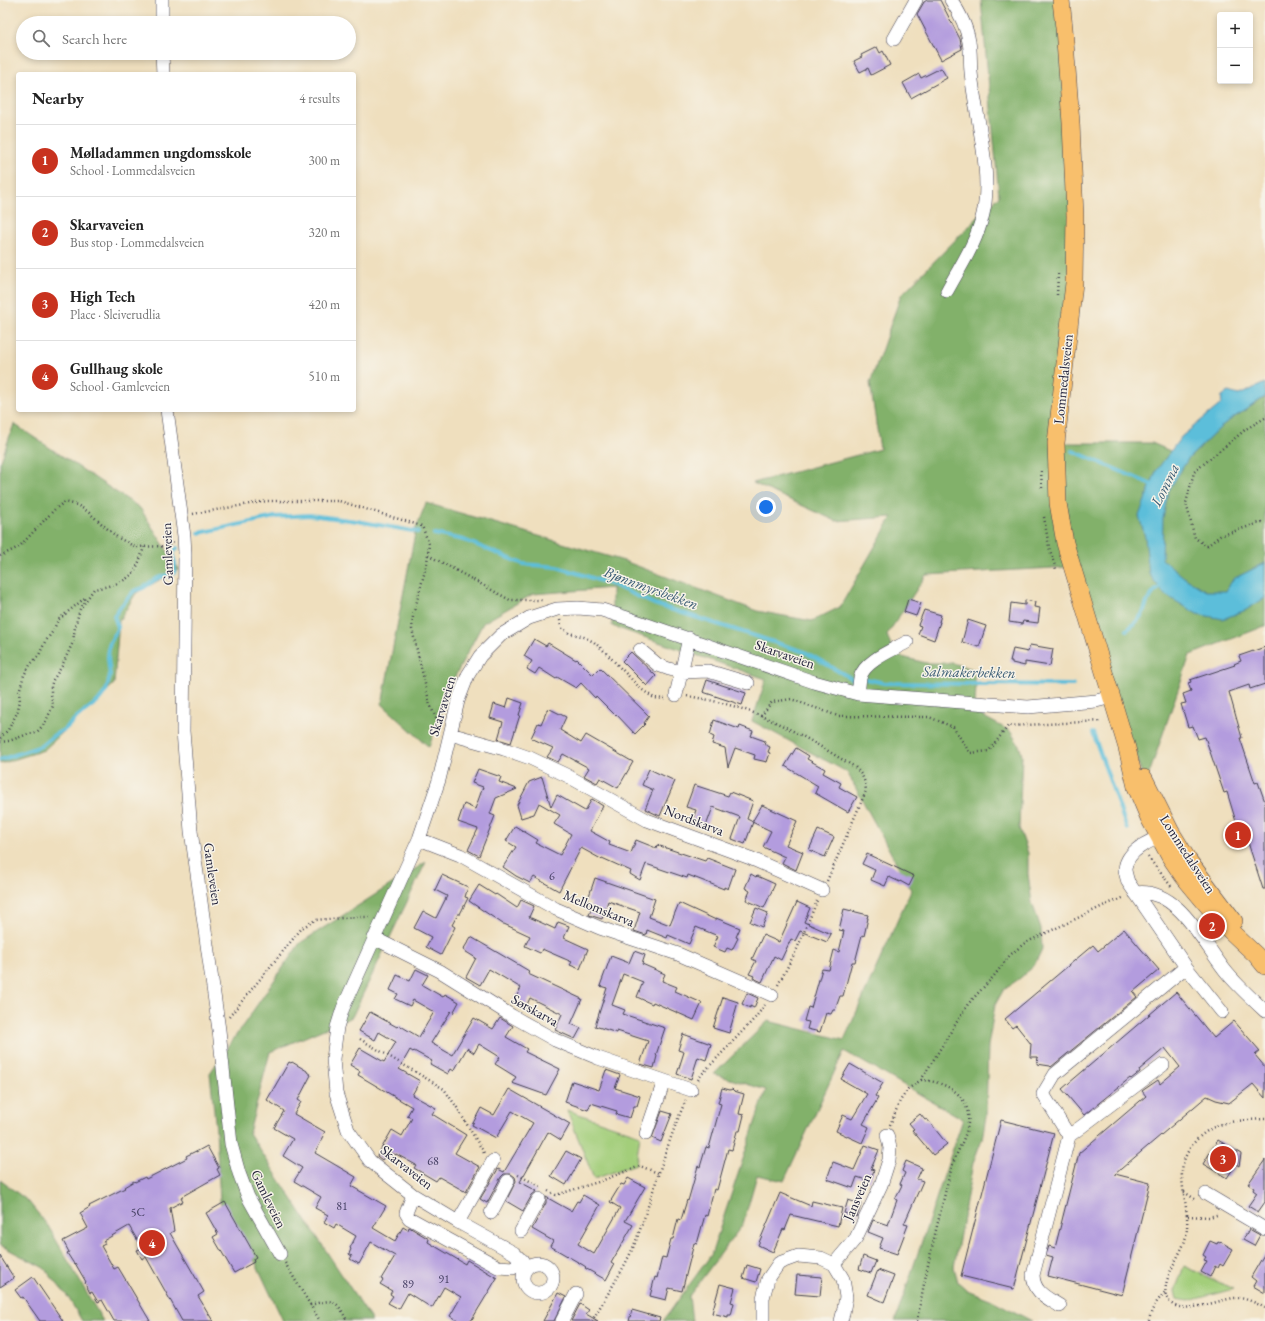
<!DOCTYPE html>
<html lang="en">
<head>
<meta charset="utf-8">
<style>
	body { margin:0; font-family:"EB Garamond",serif; background:#f6f6f6; color:#222 }
	.controls { position:absolute; right:12px; top:12px; display:grid; overflow:hidden; border-radius:4px; box-shadow:0 2px 6px #0003 }
	.controls button { width:36px; height:36px; display:grid; place-items:center; padding:0; border:0; border-bottom:1px solid #e0e0e0; background:#fff; color:#222; font:20px sans-serif }
	.you { position:absolute; left:766px; top:507px; width:14px; height:14px; margin:-10px; border:3px solid #fff; border-radius:50%; background:#1a73e8; box-shadow:0 0 0 6px #1a73e833 }
	.badge { display:grid; place-items:center; width:26px; height:26px; border-radius:50%; background:#c8321e; color:#fff; font-size:13px; font-weight:700 }
	.pin { position:absolute; translate:-50% -50%; border:2px solid #fff; box-shadow:0 1px 4px #0006 }
	.list { margin:0; padding:0; list-style:none }
	h2 { display:flex; justify-content:space-between; align-items:center; height:52px; margin:0; padding:0 16px; font-size:17px }
	h2 small { font-size:13px; font-weight:400; color:#767676 }
	.list li { display:grid; grid-template-columns:26px 1fr auto; gap:12px; align-items:center; box-sizing:border-box; height:72px; padding:0 16px; border-top:1px solid #e0e0e0 }
	.list b { display:block; font-size:15px; white-space:nowrap }
	.list p { margin:0; font-size:13px; white-space:nowrap; color:#767676 }
	.list em { font-size:13px; font-style:normal; color:#767676 }
	.icon { flex:none; width:22px; height:22px; fill:none; stroke:currentColor; stroke-width:2; stroke-linecap:round; stroke-linejoin:round }
	.map { position:relative; flex:none; width:1265px; height:1321px; overflow:hidden }
	.search { position:absolute; background:#fff; box-shadow:0 2px 6px #0003; left:16px; top:16px; width:340px; height:44px; display:flex; align-items:center; gap:10px; box-sizing:border-box; padding:0 14px; border-radius:22px; color:#767676; font-size:15px }
	.panel { position:absolute; background:#fff; box-shadow:0 2px 6px #0003; left:16px; top:72px; width:340px; height:340px; border-radius:4px }
	.map>svg:first-child { display:block }
</style>
</head>
<body>
<div class="map">
<svg width="1265" height="1321" viewBox="0 0 1265 1321">
	<rect width="100%" height="100%" fill="#f7f3e8"/>
	<filter id="ink" filterUnits="userSpaceOnUse"><feTurbulence type="fractalNoise" baseFrequency=".025" numOctaves="2"/><feDisplacementMap in="SourceGraphic" scale="8" xChannelSelector="R" yChannelSelector="G"/><feConvolveMatrix kernelMatrix="1 2 1 2 8 2 1 2 1" color-interpolation-filters="sRGB"/></filter>
	<filter id="wash" filterUnits="userSpaceOnUse"><feTurbulence type="fractalNoise" baseFrequency=".012" numOctaves="4" result="noise"/><feDisplacementMap in="SourceGraphic" scale="16" xChannelSelector="R" yChannelSelector="G"/><feGaussianBlur stdDeviation="0.9" result="paint"/><feColorMatrix in="noise" values="0 0 0 0 0 0 0 0 0 0 0 0 0 0 0 0 0 1.4 0 .05"/><feComposite in="paint" operator="in"/></filter>
	<g filter="url(#wash)">
		<rect width="100%" height="100%" fill="#efdfbe"/>
		<path fill="#a3ce7a" stroke="#62785a" d="M567,1110L640,1135L636,1164L594,1179Z
			M1184,1266L1233,1289L1189,1301L1177,1299L1175,1291Z"/>
		<path fill="#82b16a" stroke="#526a52" d="M981,0H1061L1075,249L1057,443H1152L1188,459L1224,424L1265,397V626L1190,655L1146,783L1113,702L1072,567L926,575L887,635L894,655L926,663H952L973,669L976,686L975,705L982,716L1010,731L1019,745L1022,755L1019,828L1028,853V874L1032,903L1041,928L1042,949L1034,966L1019,979L1004,989L995,1005L988,1046L986,1116L982,1139L973,1163L954,1267L958,1282L967,1290L990,1299L1032,1321H895L963,1119L844,1051L784,1181L757,1175L743,1224L689,1296L692,1321H663L711,1255L766,1090L714,1074L768,1021L844,1040L911,890L847,772L752,721L766,679L612,626V588L533,594L483,623L449,688L429,747L382,704L416,528L426,503L624,561L757,611L812,621L840,607L892,517L836,521L753,483L880,449L870,383L901,295L999,196Z
			M14,424L140,508L179,569L136,593L119,621L114,684L44,750L0,764V462L1,461Z
			M426,862L352,1017L270,1052L249,1133L372,1321H283L255,1261L220,1202L216,1130L210,1073L300,943Z
			M0,1180L28,1201L48,1226L103,1321H82L68,1297L44,1268L0,1245Z"/>
		<path fill="#5bbeda" stroke="#3e708a" d="M1265,383V397L1224,424L1188,459L1168,492L1163,519L1162,559L1185,578L1206,591H1226L1233,579L1265,563V598L1246,610L1223,619L1197,614L1164,594L1149,574L1145,537L1139,516L1156,471L1181,437L1221,404L1222,396L1228,392L1239,395Z"/>
		<g fill="none" stroke-linecap="round" stroke-linejoin="round">
			<path stroke="#5bbeda" stroke-width="4" d="M1073,451L1155,486
				M199,533L275,517L310,515L357,521L418,532
				M434,534L464,540L523,564L557,567L580,574L613,585L654,604L805,652L854,680
				M1127,630L1137,621L1143,613L1148,600L1155,591L1164,585
				M866,679L885,683L1073,685
				M1093,733L1127,829
				M0,760L41,746L54,735L65,729L77,717L98,701L106,691L110,676L108,658L109,645L118,627L114,616L121,606L134,591L143,588L158,578L174,573L175,563L172,553L177,548"/>
		</g>
		<g id="blocks">
			<path fill="#b39cde" d="M927,0H940L960,39L962,49L941,60L917,14L924,2Z
				M877,47L880,53L883,51L890,65L871,75L868,68L860,72L854,61L862,57L861,55Z
				M941,68L947,78L911,98L903,83L919,74L921,78Z
				M908,599L921,603L916,616L904,612Z
				M1025,600L1035,602L1034,607L1040,608L1038,623L1023,621L1022,624L1009,622L1011,603L1025,605Z
				M924,610L941,615L939,622H940L934,640L918,634L921,626L918,625Z
				M968,620L986,626L979,647L962,642Z
				M534,639L546,646L548,643L576,660L577,659L593,675L600,668L649,716L644,723L645,724L635,734L616,714L615,715L596,696L595,698L581,683L576,688L557,677L556,679L539,668L535,674L527,669L532,661L524,656Z
				M1030,645L1053,649L1050,666L1025,662V666L1012,663V661H1010L1013,649L1028,652Z
				M1265,647V684L1250,689L1249,685L1229,692L1242,738H1240L1255,783L1258,782L1265,802V889H1263L1242,824L1237,825L1227,792L1224,793L1205,737L1198,739L1193,726L1188,727L1181,704L1186,703L1183,694L1191,691L1188,683L1191,682L1190,680L1235,665L1234,664L1241,661L1239,656Z
				M631,652L656,676L647,686L622,661Z
				M707,680L746,693L742,705L703,692Z
				M509,698L523,703L519,715H520L511,743L498,739L503,722L490,718L494,704L506,708Z
				M548,708L566,717L560,730L581,743L586,735L633,762L618,788L600,778L597,783L584,776L589,768L563,754L558,762L547,757L553,748L531,738L538,723L541,724Z
				M714,720L739,729L740,726L753,731L751,736L765,741L764,744L770,747L768,752L770,753L767,762L754,759L755,755L735,748L728,767L725,748L712,744L714,737L710,735Z
				M796,748L809,756L807,759L825,769L823,773L841,783L839,787L857,797L848,812L815,793L818,786L785,766Z
				M478,769L501,777L499,782L517,789L496,798L490,814L495,816L479,856L468,850L478,829L458,822L464,804L475,809L483,787L472,783Z
				M649,769L675,781L660,816L645,809L653,790L642,785Z
				M542,777L551,807L557,795L585,811L592,799L603,806L590,831L610,842L609,845L631,853L636,840L656,848L657,845L705,861L707,858L735,869L728,889L724,887V889L688,875L687,878L646,864L640,880L630,874L631,871L602,858L601,859L581,848L559,891L534,877L530,883L516,876L503,867L516,847L506,841L515,826L538,840L536,843L560,855L571,834L554,824L560,815L539,803L534,814L521,818L517,805L529,782Z
				M694,785L728,796L730,792L753,801L747,819L753,822L745,844L732,839L740,817L713,807L705,829L691,824L696,810L686,807Z
				M762,805L797,821L786,845L803,852L796,870L782,863L785,857L763,847L771,831L752,822Z
				M818,830L834,837L825,857L809,850Z
				M867,854L914,876L909,886L900,881V882L889,877L885,886L871,880L875,870L862,864Z
				M751,874L756,877L757,876L775,884L764,908L746,900L750,891L745,888Z
				M442,875L468,887L465,897L468,898L460,914H458L452,925L455,927L441,955L426,947L431,937L414,928L423,911L436,918L447,896L435,890Z
				M595,878L655,899L649,917L670,925L679,903L716,920V918L740,928L736,937L738,938L732,950L727,948L725,952L713,947L718,936L696,927L689,944L668,935L667,938L647,930L646,935L634,931L640,912L608,901L602,919L589,915L592,907L590,906L591,903L587,902Z
				M479,885L495,895L496,894L517,908L521,900L534,906L529,917L555,929L558,922L569,926L564,938L588,949L580,969L570,965L572,962L542,949L540,953L525,946L530,936L504,924H503L469,901Z
				M797,902L810,908L804,922L831,934L827,942L800,931L795,941L791,939L781,960L774,956L762,982L753,978L754,976L749,974L756,961L752,959L763,935L779,942Z
				M756,908L768,913L762,927L750,922Z
				M844,909L868,915L867,918H868L864,936L862,935L855,962H852L843,996H840L835,1010H833L831,1014L826,1013L820,1032L807,1029L809,1022L804,1021L808,1007L811,1008L822,969L829,970L834,950L839,952L844,931L839,930Z
				M1124,929L1159,970L1133,992L1137,997L1051,1067L1050,1066L1037,1064L1038,1057H1030L1031,1044L1016,1025L1012,1028L1005,1019L1093,945L1098,951Z
				M471,937L529,971L528,974L582,999L571,1024L581,1028L575,1039L555,1030L562,1014L530,998L525,1009L513,1002L521,988L489,969L480,985L466,977L476,958L463,950Z
				M634,951L645,955L642,964L665,974L662,981L677,987L675,991L702,1003L694,1020L653,1002L652,1004L637,997L643,982L623,974L612,1005L625,1010L623,1014L665,1028L656,1055L657,1056L654,1068L640,1064L648,1041L617,1031V1033L595,1026L607,988L600,986L611,956L629,963Z
				M416,969L428,975L422,985L443,997L445,994L459,1002L453,1013L451,1011L431,1043L452,1055L474,1018L493,1029L500,1018L513,1026L506,1037L527,1049L525,1052L560,1069L546,1095L512,1083L516,1077L495,1064L500,1057L479,1044L474,1053L467,1048L454,1071L451,1069L448,1074L430,1064L432,1061L414,1051L413,1052L410,1050L399,1069L420,1081L412,1095L436,1108L432,1114L466,1135L455,1153L480,1167L466,1192L439,1177L436,1181L414,1168L416,1165L396,1154V1155L389,1152L382,1160L377,1156L392,1130L402,1136L412,1118L407,1116L412,1107L358,1075L360,1071L350,1065L360,1048L384,1062L396,1042L379,1032L375,1040L359,1031L370,1012L397,1027L399,1025L419,1037L434,1012L413,1000L410,1006L395,999L398,994L390,990L397,975L410,981Z
				M1176,992L1214,1038L1234,1021L1260,1051L1255,1055L1265,1067V1098L1253,1084L1229,1103L1216,1100L1207,1096L1115,1174L1150,1183L1122,1295L1048,1276L1053,1257L1046,1255L1049,1246L1055,1248L1079,1153L1146,1096L1142,1091L1158,1080L1160,1084L1180,1067L1165,1048L1139,1070L1140,1072L1131,1079L1130,1078L1084,1115L1062,1089Z
				M747,993L758,998L754,1008L750,1006V1008L742,1004Z
				M723,997L738,1002L729,1033L713,1028Z
				M683,1034L711,1044L706,1060L698,1057L691,1079L677,1074L684,1052L678,1050Z
				M289,1062L291,1063L292,1062L307,1071V1072L311,1075L298,1100L301,1102L294,1114L325,1132L323,1135L324,1136L315,1153L356,1177L351,1186L386,1206L373,1228L395,1241L403,1227L408,1230L409,1227L429,1239L428,1242L465,1264L467,1260L497,1278L471,1321H458L450,1316L461,1297L444,1287L432,1308L408,1293L399,1309L388,1303L393,1296L390,1294L392,1291L380,1284L383,1280L381,1279L395,1256L371,1242L359,1264L350,1259L352,1256L349,1254L351,1249L350,1248L356,1236L336,1224L334,1228L324,1222L328,1215L315,1208L321,1197L294,1181L302,1168L283,1156L293,1139L274,1128L284,1111L267,1100Z
				M850,1064L883,1083L875,1096L878,1098L863,1124L869,1127L862,1143L836,1131L843,1115L852,1119L867,1094L841,1079Z
				M606,1070L620,1075L615,1088L640,1096L637,1106H634L630,1118L616,1114L617,1111L591,1103L588,1110L565,1102L572,1081L599,1090Z
				M722,1088L730,1090L732,1089L734,1091L744,1094L739,1114L744,1115L740,1131H737L732,1150L728,1149L717,1190L714,1189L707,1216L705,1215L697,1244L694,1243L682,1291L669,1288L666,1300L650,1296L655,1277L657,1278L662,1257L666,1258L671,1239H673L678,1219L681,1220L687,1200L688,1201L698,1166L700,1167L706,1147L709,1148L721,1104L718,1103Z
				M509,1089L570,1124L561,1140L548,1132L520,1182L537,1191L532,1195L523,1211L506,1201L516,1181L515,1177L511,1174H504L501,1177L487,1203L480,1199L498,1169L504,1172L533,1123L512,1111L496,1138L472,1125L481,1108L494,1115Z
				M662,1111L672,1114L661,1142L652,1138Z
				M920,1114L925,1120L927,1119L947,1144L933,1155L912,1130L914,1129L909,1123Z
				M1001,1120L1054,1133L1014,1289L961,1276Z
				M1218,1140L1241,1154L1239,1166L1236,1164L1227,1178L1203,1164Z
				M865,1145L879,1150L871,1169L874,1170L870,1181L857,1177L853,1188L827,1179L833,1162L854,1170Z
				M207,1146L219,1168L217,1169L220,1175L181,1197L183,1201L170,1208L174,1231L170,1233L204,1292L198,1296L213,1321H182L146,1257L142,1259L137,1250L142,1248L129,1226L103,1241L105,1244L101,1246L114,1269L118,1267L150,1321H114L102,1300L98,1302L92,1292L90,1293L85,1283L86,1282L75,1263L74,1264L67,1253L69,1252L63,1241L88,1228L80,1213L90,1207L89,1206L125,1188L124,1187L134,1181L135,1182L145,1177L146,1179L187,1158L186,1156L196,1151V1152Z
				M566,1151L581,1159L566,1185L551,1176Z
				M1265,1160V1202L1258,1212L1248,1206L1257,1193L1253,1190L1254,1188L1248,1184Z
				M906,1161L922,1168L917,1179L923,1181L904,1224L908,1225L897,1254L879,1248L883,1238L868,1232L873,1220L888,1225L897,1200L895,1199L902,1185L900,1184L905,1173L902,1171Z
				M628,1178L645,1187L625,1221L633,1225L611,1263L614,1265L606,1280L585,1268L586,1267L583,1265L550,1246L553,1241L532,1229L546,1203V1197L571,1211L577,1201L579,1202L583,1195L600,1205L578,1244L594,1254L620,1208L610,1202L621,1184L624,1185Z
				M780,1193L811,1206L812,1201L842,1208L838,1226L791,1215L785,1230L783,1229L773,1252L758,1245Z
				M848,1200L861,1204L857,1217L844,1213Z
				M225,1202L256,1257L253,1259L254,1262L234,1273L213,1237L218,1234L206,1213Z
				M1249,1229L1260,1235L1254,1246L1243,1240Z
				M1210,1241L1217,1244L1218,1242L1220,1243L1221,1242L1233,1249L1223,1266L1220,1264L1218,1268L1215,1266L1210,1277L1201,1272L1207,1261L1204,1260L1206,1257L1203,1255Z
				M1265,1253V1293L1253,1286L1256,1281L1251,1277Z
				M0,1256L14,1278L0,1287Z
				M863,1256L876,1261L871,1273L859,1269Z
				M747,1265L760,1269L756,1282L743,1278Z
				M878,1270L894,1276L884,1302L868,1295Z
				M797,1275L822,1277L820,1296L795,1294Z
				M33,1277L50,1302L63,1321H40L23,1297L21,1298L15,1290Z
				M720,1284L735,1288L731,1302L734,1303L731,1315H728V1317L712,1313Z
				M558,1293L566,1297L554,1321H543Z
				M580,1304L589,1310L586,1314L598,1321H571Z
				M632,1310L660,1318L659,1321H629Z"/>
		</g>
	</g>
	<g filter="url(#ink)">
		<use href="#blocks" fill-opacity="0" stroke="#413e4f" stroke-width="1"/>
		<g fill="none" stroke-linecap="round" stroke-linejoin="round">
			<g stroke="#413e4f" stroke-width="14">
				<path id="minor" d="M162,0V23
					M894,39L916,0
					M162,53L163,74
					M947,291C960,267 977,242 983,214C993,173 975,115 971,72C970,62 971,52 969,42C967,27 959,12 951,0
					M167,410L184,536L185,554L183,731L191,831L219,1030L231,1144L239,1173L248,1197L280,1254
					M640,650L658,665L669,669L682,672L708,671L748,683
					M858,694C859,689 859,683 860,678C864,661 893,650 907,642
					M676,695L689,638
					M450,734L504,749L530,758L566,775L647,820L750,858L822,890
					M1167,834C1152,840 1127,849 1125,869C1125,873 1127,878 1128,882L1186,967L1222,1012
					M419,839L460,855L556,909L600,928L678,954L772,995
					M1135,893C1179,886 1204,946 1228,974C1239,987 1252,999 1265,1011
					M374,938L440,971L512,1016L555,1040L598,1058L691,1090
					M646,1134L664,1081
					M1069,1136L1043,1094L1055,1074L1186,967
					M1206,1194L1265,1229
					M413,1195L406,1213L409,1218L498,1267L513,1268L522,1260
					M491,1213L508,1181
					M458,1222L493,1161
					M521,1231L539,1199
					M523 1278a15 15 0 1 1 30 0a15 15 0 1 1-30 0Z
					M834,1264L856,1238L881,1185L889,1160L890,1148L887,1135
					M528,1267L514,1253L458,1222L413,1195L370,1161L348,1130L336,1093L333,1059L337,1027L343,1008L419,839L439,780L458,701L468,675L480,656L501,635L529,618L557,609L578,608L602,610L627,618L814,682L858,694L1028,707L1096,701L1112,697
					M1060,1306C1046,1297 1034,1293 1033,1275L1069,1136L1163,1065
					M562,1321L576,1294
					M763,1321V1298L768,1279L779,1263L798,1256L821,1258L834,1264L843,1279L846,1297L843,1313L841,1321"/>
			</g>
			<g stroke="#413e4f" stroke-width="18">
				<path id="major" d="M1061,0L1064,28L1071,123L1075,216L1074,283L1056,443L1058,503L1065,543L1127,748L1136,787L1149,818L1170,857L1183,876L1223,924L1256,955L1265,966
					M1144,778L1171,832L1188,860L1234,921"/>
			</g>
			<path stroke="#413e4f" stroke-width="2.5" stroke-dasharray="1 3" stroke-linecap="butt" d="M1057,295L1058,274
				M1265,418L1246,429L1194,472L1186,503L1195,538L1207,546L1220,536L1265,521
				M1041,471L1042,488
				M193,514L267,501H339L422,526L429,544L427,563L413,616L412,629L430,705L436,718L440,723
				M1044,517L1049,547L1056,569
				M428,555L510,600H542
				M0,556L19,547L55,509L65,502L77,505L87,511L117,537L135,547L168,546L173,543
				M560,620L561,627L569,633L584,637L594,642L604,651L641,689L654,698L665,699
				M687,696C712,700 738,706 761,716C794,729 824,749 855,767C863,776 865,779 866,791L827,881
				M761,716L772,702L791,699L838,716L929,717L953,727L970,753L989,751L1008,726L1102,721
				M0,738L8,730L17,713L20,701L19,692L24,675L30,665L39,655L45,642L53,631L58,620L86,597
				M0,742L9,741L28,734L36,733L45,723L53,706L51,694V686L53,680L62,666L73,642L75,627L80,609L94,589C105,587 121,584 130,576C138,569 141,556 144,547
				M1148,857L1171,886
				M778,985L797,949L817,901
				M229,1017L302,928L315,920L357,917H372
				M360,1039L444,1089L456,1106L484,1153
				M698,1080L702,1074L755,1018L765,1005
				M1265,1119C1252,1120 1238,1120 1226,1123C1202,1128 1180,1152 1182,1177C1183,1199 1191,1218 1185,1240C1181,1256 1153,1290 1172,1304C1186,1314 1218,1300 1234,1298C1245,1297 1256,1303 1265,1308
				M890,1125L900,1101L908,1089L921,1080L968,1004L994,976L1010,955L1025,943L1105,905L1125,897
				M518,1175L540,1186
				M548,1191L556,1195L598,1182L640,1166L658,1173
				M1184,1192L1195,1199
				M1188,1216L1209,1217L1217,1215
				M285,1263L320,1321
				M310,1305C333,1299 336,1298 347,1321
				M592,1321C607,1294 626,1267 637,1238C654,1192 666,1144 686,1100
				M917,1321C924,1281 933,1241 943,1202C946,1189 949,1176 953,1164C959,1145 974,1127 966,1106C959,1088 938,1081 921,1080
				M1149,1321C1151,1309 1157,1301 1165,1292"/>
			<use href="#minor" stroke="#fff" stroke-width="13"/>
			<use href="#major" stroke="#f8bf6c" stroke-width="17"/>
		</g>
	</g>
	<g text-anchor="middle" stroke-width="3" stroke-linejoin="round" paint-order="stroke">
		<g font-size="12" fill="#464064">
			<text x="552" y="880">6</text>
			<text x="433" y="1165">68</text>
			<text x="342" y="1210">81</text>
			<text x="138" y="1216">5C</text>
			<text x="444" y="1283">91</text>
			<text x="408" y="1288">89</text>
		</g>
		<g font-size="14" fill="#22223b" stroke="#f7f3e8">
			<text transform="translate(1063 379) rotate(-84)" y="5">Lommedalsveien</text>
			<text transform="translate(167 554) rotate(-92)" y="5">Gamleveien</text>
			<text transform="translate(785 654) rotate(19)" y="5">Skarvaveien</text>
			<text transform="translate(442 706) rotate(-73)" y="5">Skarvaveien</text>
			<text transform="translate(694 820) rotate(21)" y="5">Nordskarva</text>
			<text transform="translate(1188 854) rotate(57)" y="5">Lommedalsveien</text>
			<text transform="translate(213 874) rotate(82)" y="5">Gamleveien</text>
			<text transform="translate(599 908) rotate(22)" y="5">Mellomskarva</text>
			<text transform="translate(535 1010) rotate(29)" y="5">Sørskarva</text>
			<text transform="translate(407 1167) rotate(38)" y="5">Skarvaveien</text>
			<text transform="translate(857 1197) rotate(-66)" y="5">Jansveien</text>
			<text transform="translate(269 1199) rotate(64)" y="5">Gamleveien</text>
		</g>
		<g font-size="15" font-style="italic" fill="#365973" stroke="#f7f3e8">
			<text transform="translate(1165 485) rotate(-64)" y="5">Lomma</text>
			<text transform="translate(651 588) rotate(20)" y="5">Bjønnmyrsbekken</text>
			<text transform="translate(969 672) rotate(1)" y="5">Salmakerbekken</text>
		</g>
	</g>
</svg>
<div class="controls">
<button>+</button>
<button>−</button>
</div>
<div class="you"></div>
<div class="pin badge" style="left:1238px;top:835px">1</div>
<div class="pin badge" style="left:1212px;top:926px">2</div>
<div class="pin badge" style="left:1223px;top:1159px">3</div>
<div class="pin badge" style="left:152px;top:1243px">4</div>
<div class="search"><svg class="icon" aria-label="search" viewBox="0 0 24 24"><circle cx="10" cy="10" r="6"/><path d="M15 15l6 6"/></svg>Search here</div>
<section class="panel">
<h2>Nearby<small>4 results</small></h2>
<ul class="list">
<li><span class="badge">1</span><div><b>Mølladammen ungdomsskole</b><p>School · Lommedalsveien</p></div><em>300 m</em></li>
<li><span class="badge">2</span><div><b>Skarvaveien</b><p>Bus stop · Lommedalsveien</p></div><em>320 m</em></li>
<li><span class="badge">3</span><div><b>High Tech</b><p>Place · Sleiverudlia</p></div><em>420 m</em></li>
<li><span class="badge">4</span><div><b>Gullhaug skole</b><p>School · Gamleveien</p></div><em>510 m</em></li>
</ul>
</section>
</div>
</body>
</html>
